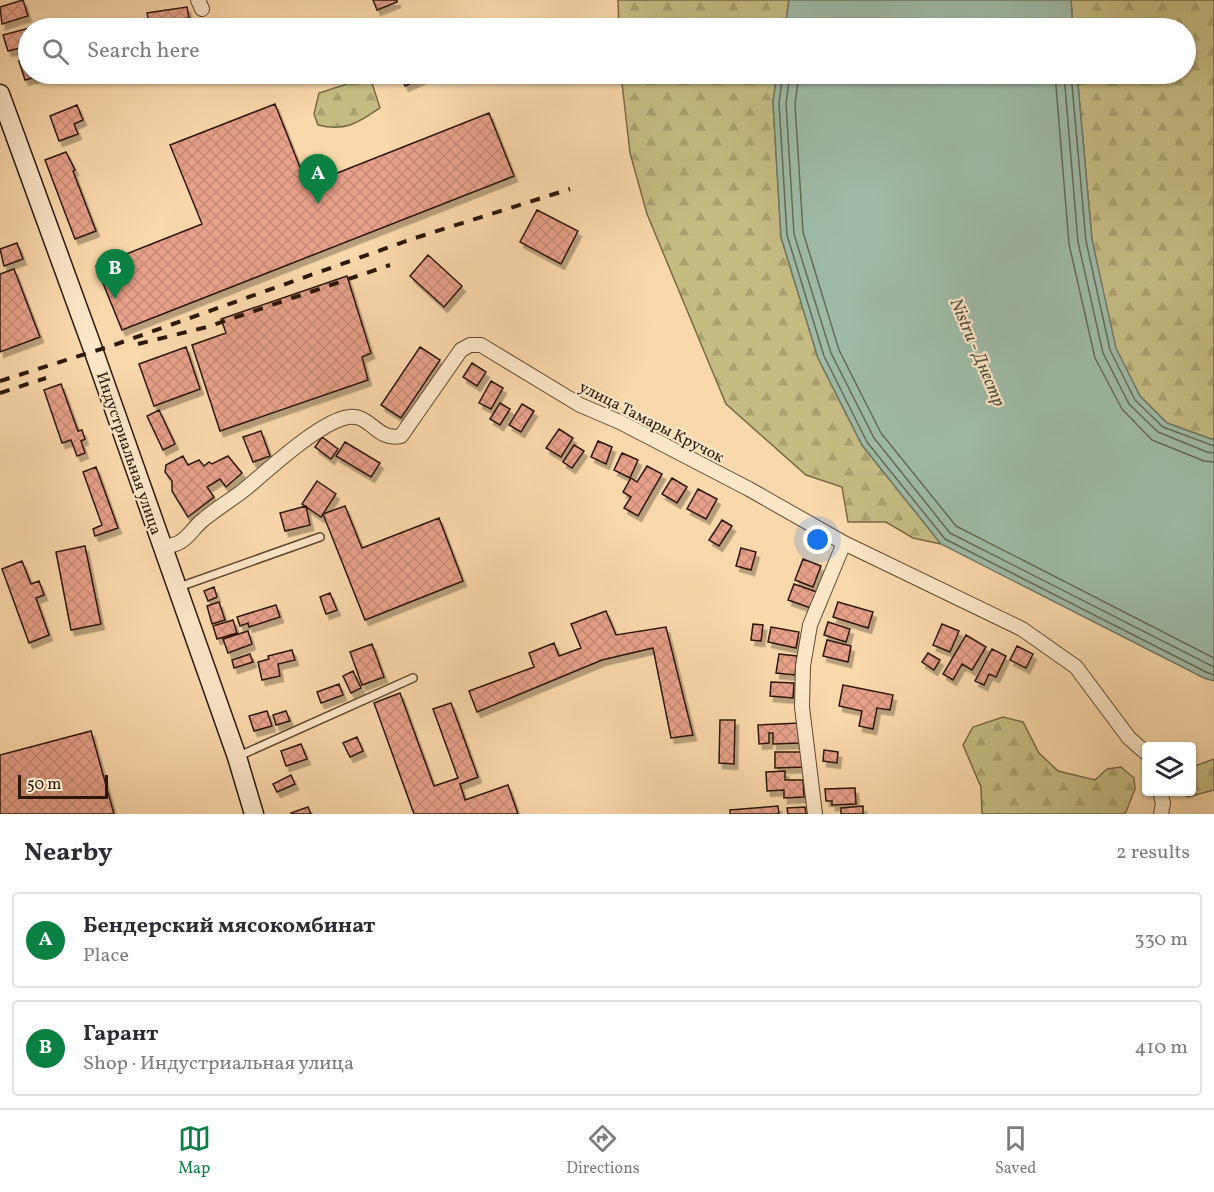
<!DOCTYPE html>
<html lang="en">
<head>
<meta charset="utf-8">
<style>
	body { margin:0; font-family:Vollkorn,serif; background:#f2f2f3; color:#2b2b33 }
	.controls { position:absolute; right:18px; bottom:18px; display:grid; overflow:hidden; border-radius:6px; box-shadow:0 2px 4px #0004 }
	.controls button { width:54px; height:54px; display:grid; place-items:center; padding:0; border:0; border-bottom:2px solid #e1e1e2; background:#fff; color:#2b2b33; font:30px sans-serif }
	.scale { position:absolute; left:18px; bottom:15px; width:90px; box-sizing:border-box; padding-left:6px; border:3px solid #2d1807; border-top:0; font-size:16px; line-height:21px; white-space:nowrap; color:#2d1807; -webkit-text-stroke:4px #fbe6c8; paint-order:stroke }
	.you { position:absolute; left:818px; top:540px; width:21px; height:21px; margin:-15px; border:4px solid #fff; border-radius:50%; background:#1a73e8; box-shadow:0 0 0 9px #1a73e833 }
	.badge { display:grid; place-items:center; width:39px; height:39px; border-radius:50%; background:#0b8043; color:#fff; font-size:20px; font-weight:700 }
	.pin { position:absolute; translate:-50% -50px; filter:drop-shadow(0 2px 3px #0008) }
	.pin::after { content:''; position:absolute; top:32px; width:21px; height:18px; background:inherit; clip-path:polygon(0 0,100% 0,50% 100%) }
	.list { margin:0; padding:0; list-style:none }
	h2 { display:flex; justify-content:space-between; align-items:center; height:78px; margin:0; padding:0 24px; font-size:26px }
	h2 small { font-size:20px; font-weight:400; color:#7c7c81 }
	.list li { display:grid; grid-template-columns:39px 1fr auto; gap:18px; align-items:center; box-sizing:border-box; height:96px; margin:0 12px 12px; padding:0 12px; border:2px solid #e1e1e2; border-radius:6px }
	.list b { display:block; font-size:22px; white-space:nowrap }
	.list p { margin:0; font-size:20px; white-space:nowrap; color:#7c7c81 }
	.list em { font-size:20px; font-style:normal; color:#7c7c81 }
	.icon { flex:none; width:33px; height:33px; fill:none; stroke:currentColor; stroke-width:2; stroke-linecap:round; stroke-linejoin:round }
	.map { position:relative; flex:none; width:1214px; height:814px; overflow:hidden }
	.search { position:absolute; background:#fff; box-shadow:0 2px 4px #0004; left:18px; right:18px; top:18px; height:66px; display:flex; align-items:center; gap:15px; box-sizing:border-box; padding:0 21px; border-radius:33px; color:#7c7c81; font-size:22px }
	.sheet { height:294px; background:#fff }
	nav { display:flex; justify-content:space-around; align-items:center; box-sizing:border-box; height:84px; border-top:2px solid #e1e1e2; background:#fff; font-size:16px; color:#7c7c81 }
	nav a { display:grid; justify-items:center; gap:3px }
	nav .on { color:#0b8043 }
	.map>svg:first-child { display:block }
</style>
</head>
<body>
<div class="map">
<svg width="1214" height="814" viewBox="0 0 1214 814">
	<defs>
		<pattern id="forest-firs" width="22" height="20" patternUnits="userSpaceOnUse" patternTransform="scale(1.5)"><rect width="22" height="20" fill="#c5bc84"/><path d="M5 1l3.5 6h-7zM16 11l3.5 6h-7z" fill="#aaa170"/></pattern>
		<pattern id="building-cross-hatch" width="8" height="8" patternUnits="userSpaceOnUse" patternTransform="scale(1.5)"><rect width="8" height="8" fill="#e7a18b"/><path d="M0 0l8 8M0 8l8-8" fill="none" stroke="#c68a76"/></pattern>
		<filter id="shadow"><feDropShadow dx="3.5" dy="5.5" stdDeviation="0" flood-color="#0004"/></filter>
	</defs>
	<rect width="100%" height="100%" fill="#f9d8ab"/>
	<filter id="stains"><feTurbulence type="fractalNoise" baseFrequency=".00333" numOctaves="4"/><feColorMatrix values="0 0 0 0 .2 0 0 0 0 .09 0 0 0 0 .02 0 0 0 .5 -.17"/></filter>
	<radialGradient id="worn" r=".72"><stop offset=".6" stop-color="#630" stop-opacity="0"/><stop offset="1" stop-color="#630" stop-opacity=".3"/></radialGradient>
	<path fill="url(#forest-firs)" stroke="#796a46" stroke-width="1.5" d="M618,0H789L785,28H619Z
		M1071,0H1214V440L1167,423L1140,396L1115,348L1092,240L1077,74H1186V28H1073Z
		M621,74H777L773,102L781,237L818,358L862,445L941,544L913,538L886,522H848L842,487L806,475L726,404L647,214L630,153Z
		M371,80L380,108C358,123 345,132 318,125L314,114L319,93L356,81Z
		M1003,717L1023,722L1039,753L1058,771L1095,780L1107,769L1121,767L1134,778L1135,789L1126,812L1123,814H982L981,787L963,745L973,727Z
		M1214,759V790L1188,797L1180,793L1179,792H1192V767Z"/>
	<path fill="#9ebaa7" stroke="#717967" stroke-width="1.5" d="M789,0H1071L1073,28H785Z
		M777,74H1077L1092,240L1116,348L1140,396L1167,423L1214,440V681L1204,678L941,544L862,445L818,358L781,237L773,102Z"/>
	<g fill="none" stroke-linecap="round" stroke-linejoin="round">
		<path stroke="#666957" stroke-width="1.5" d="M783,74L779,103L787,235L824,356L867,442L945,539L1206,672L1214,675
			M790,74L786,103L794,234L831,353L874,438L950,533L1214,667
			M799,74L795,104L803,232L839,350L881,433L956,526L1214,658
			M1055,74L1069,244L1095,358L1122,409L1152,440L1204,461L1214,462
			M1064,74L1078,242L1103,353L1129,404L1158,432L1207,452L1214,453
			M1071,74L1086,241L1110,350L1135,400L1163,427L1214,446"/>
	</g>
	<path fill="url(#building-cross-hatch)" stroke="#2d1807" stroke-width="1.5" filter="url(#shadow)" d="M23,0L28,16L2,24L0,7Z
		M373,0H397V2L377,10Z
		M187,7L189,18L149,24L147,13Z
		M37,26V28H28V46L8,51L3,35Z
		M28,58V74H47L25,80L19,61Z
		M400,74H424L425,77L405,86Z
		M275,104L307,185L489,113L514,176L122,330L96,266L202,224L170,145Z
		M77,105L83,120L74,124L78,134L59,141L50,116Z
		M66,152L75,170L73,171L96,231L75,239L45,160Z
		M537,210L578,231L561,264L520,242Z
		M17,243L23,259L4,266L0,249Z
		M428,255L462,286L444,307L410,276Z
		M14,269L40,337L0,352V274Z
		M347,276L371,353L362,357L368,380L220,431L192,345L226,333L221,319Z
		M186,347L200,389L154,406L139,364Z
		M420,347L440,360L401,418L381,405Z
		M472,363L486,372L477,386L463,377Z
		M491,381L503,388L491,409L479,403Z
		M61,384L78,431L82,430L85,439L81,441L85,453L77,456L71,440L62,443L44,390Z
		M500,403L510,409L500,425L490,419Z
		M522,404L534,411L521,432L509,425Z
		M159,410L175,444L163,450L147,416Z
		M559,429L573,438L561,457L546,448Z
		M261,431L270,456L253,462L243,437Z
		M322,437L338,449L331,459L315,447Z
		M598,441L612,447L606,464L591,457Z
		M345,442L380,463L371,477L336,456Z
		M574,445L584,451L572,468L563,462Z
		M622,453L638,460L630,478L614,470Z
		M183,456L188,465L199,460L204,466L209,462L212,464L228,456L242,473L226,487L220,479L207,487L214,497L188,517L172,491V481L165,472L166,465Z
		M647,466L662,474L638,516L624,508L631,497L623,492L631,478L637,482Z
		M96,467L118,528L95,536L93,529L102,525L83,472Z
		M672,478L687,487L677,503L662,494Z
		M317,481L336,494L321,517L302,504Z
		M698,489L717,499L706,519L687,509Z
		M306,506L310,525L285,531L280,513Z
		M345,506L362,548L439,518L463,581L365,620L323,514Z
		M722,520L732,526L719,546L709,540Z
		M85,546L101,624L71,630L56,552Z
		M741,548L756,552L751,570L736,566Z
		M803,559L821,566L813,587L795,580Z
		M22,561L31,584L39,581L44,595L36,598L49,635L29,643L2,569Z
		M794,584L817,592L811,608L788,600Z
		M214,587L217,597L208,601L204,591Z
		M330,593L337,610L326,614L320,597Z
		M219,602L225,620L212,624L207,606Z
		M838,602L873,612L868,628L833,617Z
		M276,605L280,617L249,627L248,623L240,626L237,617Z
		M606,611L616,635L666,627L693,735L671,738L653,648L602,660L477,712L469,691L534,667L529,653L554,643L559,656L581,648L571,624Z
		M233,620L237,633L217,639L213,626Z
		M828,622L850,629L846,642L824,635Z
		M753,624L763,625L761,641L751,640Z
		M942,624L959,631L950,652L933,645Z
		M771,627L799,632L796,648L768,642Z
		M248,631L252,644L228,653L223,639Z
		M966,635L986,647L972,670L962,664L953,680L943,674Z
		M827,640L851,646L848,662L823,656Z
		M372,644L384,677L362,685L350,652Z
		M1017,646L1033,654L1026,668L1010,660Z
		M992,649L1006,656L996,677L989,674L984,685L975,681Z
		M292,650L295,660L278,664L280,676L262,680L258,662L269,659L268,656Z
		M928,653L940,660L934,670L922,662Z
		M250,654L253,662L234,668L232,660Z
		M779,654L797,656L795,675L776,673Z
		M353,671L361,688L351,693L343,676Z
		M771,682L794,683L793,698L770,696Z
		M339,684L343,695L321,703L317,692Z
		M843,685L893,695L890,710L877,708L873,729L859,726L862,711L839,706Z
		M400,693L434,786L458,778L433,709L451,703L478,777L460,784L465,800L508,785L518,814H414L374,703Z
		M267,711L272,726L254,731L249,716Z
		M286,711L290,721L276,725L273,715Z
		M720,720H735L734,764L719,763Z
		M799,723L800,743L773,744V733H769V743L759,744L758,725Z
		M91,731L114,814H0V755Z
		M357,737L363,751L350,757L343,743Z
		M301,744L307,759L286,766L281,751Z
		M824,750L838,752L837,763L823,761Z
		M775,752H804L805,767L775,768Z
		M785,771V780H803L804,797L784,798V790L767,791L766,772Z
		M291,775L295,784L277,792L273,784Z
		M855,788L856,804L832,805V801H826L825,789Z
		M778,806L779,814H730V810Z
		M863,806V814H841V808Z
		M308,807L311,814H291V813Z
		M805,807L806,814H788L787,808Z"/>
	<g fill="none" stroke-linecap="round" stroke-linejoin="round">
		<g stroke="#604830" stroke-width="10">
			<path id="lane" d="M179,587L320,537
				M239,756L413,678"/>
		</g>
		<g stroke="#604830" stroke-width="16">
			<path id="street" d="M198,0L202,9
				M163,548C168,546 175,545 180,542C189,537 195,526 203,520C216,509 231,500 244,490C268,470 315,426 344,418C370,410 375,442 401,436L461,350L470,345H481L580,405L620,422L749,489L844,543L1022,629L1076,667L1129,738L1146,753
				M1160,792L1163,803L1161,814
				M815,814L802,707L803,666L810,625L844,543"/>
		</g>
		<g stroke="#2d1807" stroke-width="21">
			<path id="secondary" d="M0,94L94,352L237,757L254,814"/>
		</g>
		<use href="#lane" stroke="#fbe6c8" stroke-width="7"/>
		<use href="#street" stroke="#fbe6c8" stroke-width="14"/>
		<use href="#secondary" stroke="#fbe6c8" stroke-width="18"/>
		<path stroke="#2d1807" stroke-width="4" stroke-dasharray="10 10" stroke-linecap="butt" d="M138,344L207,327L390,265
			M0,381L114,345L412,239L570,189
			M0,393L46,378"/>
	</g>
	<g text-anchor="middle" stroke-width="4.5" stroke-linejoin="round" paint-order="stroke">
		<g font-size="16" fill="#2d1807" stroke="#fbe6c8">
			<text transform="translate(652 421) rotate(27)" y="6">улица Тамары Кручок</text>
			<text transform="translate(130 453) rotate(71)" y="6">Индустриальная улица</text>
		</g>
		<g font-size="18" font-style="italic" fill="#55513f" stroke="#fbe6c8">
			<text transform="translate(978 352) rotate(67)" y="6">Nistru - Днестр</text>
		</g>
	</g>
	<rect width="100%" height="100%" filter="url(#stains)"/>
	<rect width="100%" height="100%" fill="url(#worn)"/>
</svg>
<div class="controls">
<button><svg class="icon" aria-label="layers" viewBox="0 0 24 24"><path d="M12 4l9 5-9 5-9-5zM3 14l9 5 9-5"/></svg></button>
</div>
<div class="scale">50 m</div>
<div class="you"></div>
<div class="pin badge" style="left:318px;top:204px">A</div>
<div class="pin badge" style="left:115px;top:299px">B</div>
<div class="search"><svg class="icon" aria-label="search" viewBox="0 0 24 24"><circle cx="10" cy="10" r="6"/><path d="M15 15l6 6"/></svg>Search here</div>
</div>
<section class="sheet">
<h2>Nearby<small>2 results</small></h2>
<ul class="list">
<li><span class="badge">A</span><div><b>Бендерский мясокомбинат</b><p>Place</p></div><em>330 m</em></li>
<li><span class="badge">B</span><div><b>Гарант</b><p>Shop · Индустриальная улица</p></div><em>410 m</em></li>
</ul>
</section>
<nav>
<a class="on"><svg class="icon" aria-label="map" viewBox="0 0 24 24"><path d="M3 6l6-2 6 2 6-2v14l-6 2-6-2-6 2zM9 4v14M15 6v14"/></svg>Map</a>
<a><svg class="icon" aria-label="directions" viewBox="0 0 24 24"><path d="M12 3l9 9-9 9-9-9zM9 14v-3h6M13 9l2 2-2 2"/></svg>Directions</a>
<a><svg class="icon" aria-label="saved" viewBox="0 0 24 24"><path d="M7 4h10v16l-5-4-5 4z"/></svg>Saved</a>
</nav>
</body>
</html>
